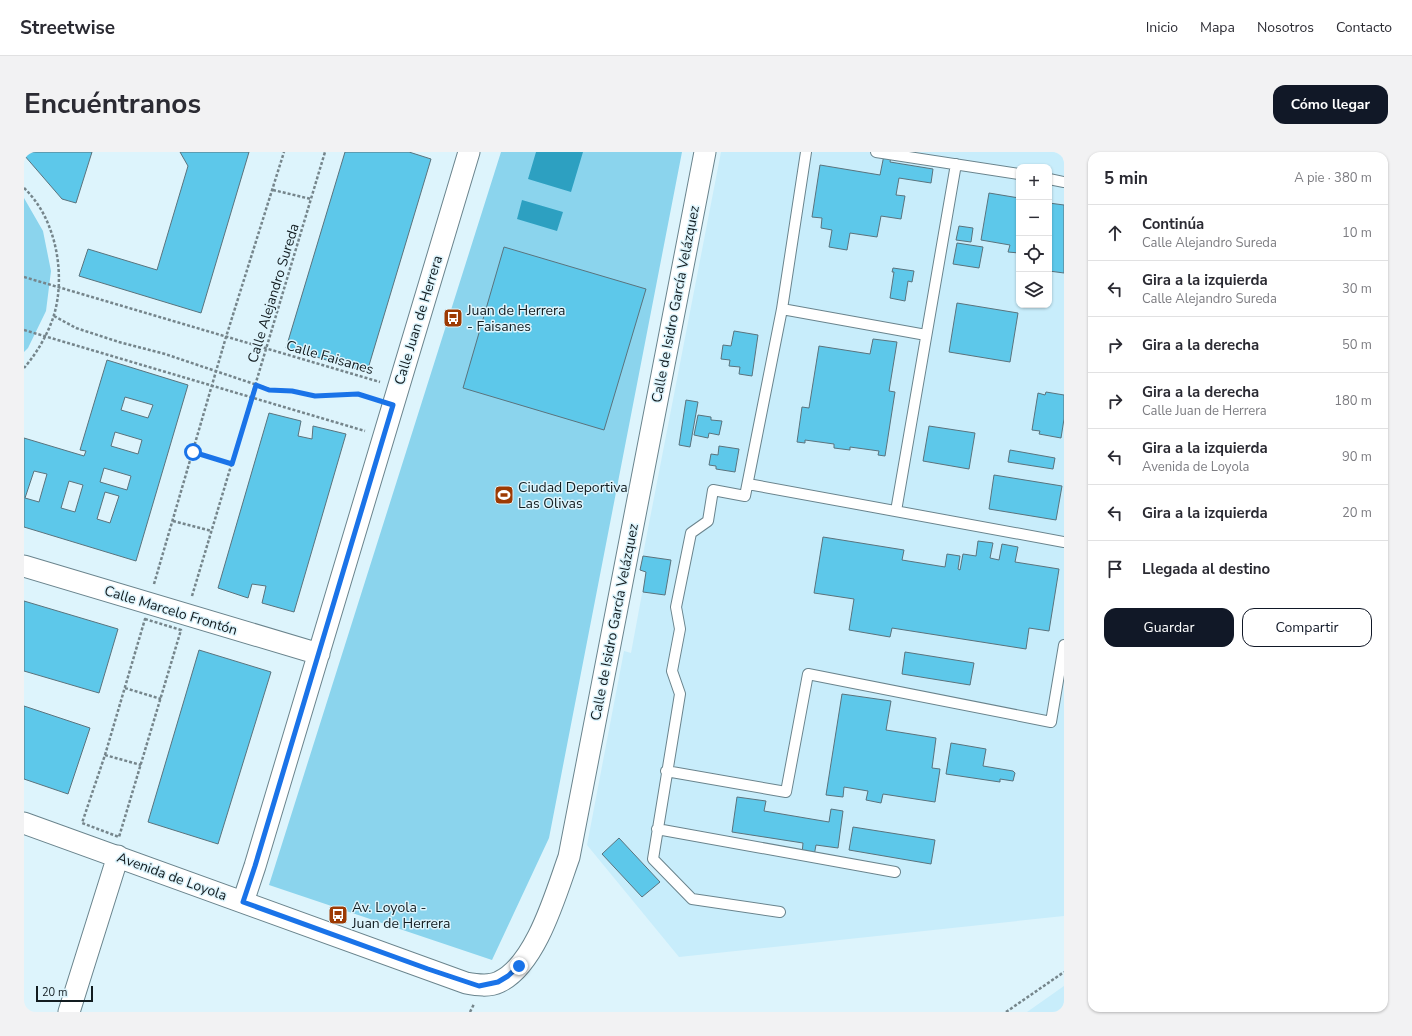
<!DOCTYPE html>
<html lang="es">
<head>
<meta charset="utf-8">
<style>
	body { margin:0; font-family:"Nunito Sans",sans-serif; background:#f2f2f3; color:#2b2b33 }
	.controls { position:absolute; right:12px; top:12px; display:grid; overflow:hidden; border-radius:8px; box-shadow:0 1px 3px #0004 }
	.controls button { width:36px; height:36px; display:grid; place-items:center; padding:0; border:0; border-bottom:1px solid #e1e1e2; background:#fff; color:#2b2b33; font:20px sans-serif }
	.scale { position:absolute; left:12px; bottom:10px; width:57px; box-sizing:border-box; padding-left:4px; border:2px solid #121c20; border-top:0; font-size:11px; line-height:14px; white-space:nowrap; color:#121c20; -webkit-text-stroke:3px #ddf4fc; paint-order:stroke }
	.stop { position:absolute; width:12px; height:12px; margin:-9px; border:3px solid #1a73e8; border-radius:50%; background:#fff }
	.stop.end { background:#1a73e8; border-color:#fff; box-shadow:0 1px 4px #0008 }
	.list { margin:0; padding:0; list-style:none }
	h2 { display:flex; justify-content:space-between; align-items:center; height:52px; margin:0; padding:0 16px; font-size:17px }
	h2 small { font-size:13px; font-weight:400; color:#7c7c81 }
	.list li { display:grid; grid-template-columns:26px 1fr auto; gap:12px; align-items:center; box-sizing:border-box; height:56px; padding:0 16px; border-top:1px solid #e1e1e2 }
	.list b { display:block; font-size:15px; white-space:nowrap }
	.list p { margin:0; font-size:13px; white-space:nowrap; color:#7c7c81 }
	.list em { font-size:13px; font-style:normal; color:#7c7c81 }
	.actions { display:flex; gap:8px; padding:12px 16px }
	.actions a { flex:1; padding:9px 0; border:1px solid #111827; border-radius:12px; text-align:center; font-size:14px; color:#111827 }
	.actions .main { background:#111827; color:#fff }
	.icon { flex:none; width:22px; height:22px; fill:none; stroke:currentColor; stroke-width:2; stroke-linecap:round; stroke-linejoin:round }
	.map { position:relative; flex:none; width:1040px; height:860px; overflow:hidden; border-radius:12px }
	header { display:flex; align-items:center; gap:24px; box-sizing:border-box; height:56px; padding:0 20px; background:#fff; border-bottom:1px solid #e1e1e2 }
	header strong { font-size:19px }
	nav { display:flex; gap:22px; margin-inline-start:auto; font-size:14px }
	.intro { display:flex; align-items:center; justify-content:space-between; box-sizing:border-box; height:96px; padding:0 24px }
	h1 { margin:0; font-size:28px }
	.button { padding:10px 18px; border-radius:12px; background:#111827; color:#fff; font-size:14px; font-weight:700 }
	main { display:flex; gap:24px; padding:0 24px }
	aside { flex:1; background:#fff; border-radius:12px; box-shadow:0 1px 3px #0004 }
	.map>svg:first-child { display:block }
</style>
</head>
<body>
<header>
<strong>Streetwise</strong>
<nav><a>Inicio</a><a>Mapa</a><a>Nosotros</a><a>Contacto</a></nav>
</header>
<div class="intro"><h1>Encuéntranos</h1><a class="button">Cómo llegar</a></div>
<main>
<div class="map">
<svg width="1040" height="860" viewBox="0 0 1040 860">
	<rect width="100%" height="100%" fill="#ddf4fc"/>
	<path fill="#c8edfb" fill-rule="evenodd" d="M697,0H1040V764L655,805L563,693L600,499L607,501L622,420L616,418ZM995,15H1025V153H995Z
		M1040,834V860H1003Z"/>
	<path fill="#8bd4ed" d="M477,0H658L525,686L468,808L245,733Z
		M0,46L19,79L27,119L22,159L4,196L0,200Z"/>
	<path fill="#2da0c1" d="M512,0H559L547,40L504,27Z
		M498,48L539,60L533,79L493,67Z"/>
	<path fill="#5dc8ea" stroke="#5a737d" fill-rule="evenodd" d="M1,0H68L52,51L38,47L0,3Z
		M156,0H225L177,161L55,124L64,97L133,118L164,14Z
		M321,0H385L407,7L343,220L262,196Z
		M860,3L867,4L866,10L909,17L907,31L875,26L872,43L881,44L877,67L857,64L853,85L826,81L823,98L805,95L808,78L797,76L798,66L788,65L796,13L856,23Z
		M965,41L995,46V101L984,100L986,93L957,88Z
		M1025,51L1040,53V121L1025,119L1026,106H1025Z
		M935,74L949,76L947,90L932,88Z
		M933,91L959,95L955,116L929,112Z
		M480,95L622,137L580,278L439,236Z
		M869,116L890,119L888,130L884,129L881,149L866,146L870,120H868Z
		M933,151L994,161L986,210L925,200Z
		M710,179L734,183L728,224L715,222L716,215L705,214L706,208L697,207L699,193L707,194Z
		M849,187L873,190L865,239L871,240L861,304L854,303L855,299L826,295V298L810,296V292L781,288V291L773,290L778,255L785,256L795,194L846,202Z
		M83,208L164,233L112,409L0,375V286L60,304L62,299L56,298ZM101,245L129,253L124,266L97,258ZM91,280L118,288L114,302L87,294ZM80,316L107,324L103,338L76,330ZM10,319L23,322L15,350L1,346ZM45,329L59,333L51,360L37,356ZM81,340L95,344L86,371L73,367Z
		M1022,240L1040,243V267L1037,286L1015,282L1016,279L1008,278L1014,241L1021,243Z
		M662,248L674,250L666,295L655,293Z
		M245,261L277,269L274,284L288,287L289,274L322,282L270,460L238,451L242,434L228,432L224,446L194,436Z
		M674,263L687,265V268L698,269L695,283L685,281L684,286L670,283Z
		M905,274L951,281L945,317L899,309Z
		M695,294L715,297L711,320L692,317V314L685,313L687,302L694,303Z
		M986,298L1031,306L1029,317L984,310Z
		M970,323L1038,334L1032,368L965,357Z
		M799,385L880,398L878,408L921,415L923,402L936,404L934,417L936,418L939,402L952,404L954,389L969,391L966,406L975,408L978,392L994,395L991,410L1035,417L1025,479L1005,476L1002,497L868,476L866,485L825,478L830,447L790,441Z
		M619,404L647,408L641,443L619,440L622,420L616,418Z
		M0,449L94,477L75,541L0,519Z
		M175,498L247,520L194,692L124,670Z
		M881,500L950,511L946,533L878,522Z
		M818,542L867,549L862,578L912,586L908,616L916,617L911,650L859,642L857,651L842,648L844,639L820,635L819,645L802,643Z
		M0,554L66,576L44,642L0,627Z
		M927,591L962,597L959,614L989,619L991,621L989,629L976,627V630L922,622Z
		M713,645L742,649L740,659L805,670L807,657L819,659L814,696L792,693L790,704L778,702L779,691L708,680Z
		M829,675L911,688L907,712L825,698Z
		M595,686L636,730L618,745L578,702Z"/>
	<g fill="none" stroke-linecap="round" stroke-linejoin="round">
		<g stroke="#6a848d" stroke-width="12">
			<path id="service" d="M852,0L995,22
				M1025,27L1040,30
				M758,157L902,183
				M724,332L1040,390
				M872,359L932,12
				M642,619L762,640L784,522L1027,570L1040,493
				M633,677L871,720
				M756,760L668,747L629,707L656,542L648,519L656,477L652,455L667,381L684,369L689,338L721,344L758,157L782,0"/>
		</g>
		<g stroke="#6a848d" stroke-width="23">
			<path id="minor" d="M0,414L295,502
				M0,671L442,831C453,833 465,835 475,830C512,813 532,741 545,705L681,0
				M219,750L231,714L445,0
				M45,860L94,704"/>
		</g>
		<path stroke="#75858b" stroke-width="2.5" stroke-dasharray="3 2" stroke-linecap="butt" d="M0,36C32,66 42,122 30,163C24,182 13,201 0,216
			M249,38L287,47
			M0,125L356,230
			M30,164L52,176L95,190L141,202L245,237L268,239L291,244L334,242L351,247
			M0,178L341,279
			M169,300L208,312
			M149,369L188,379
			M130,432L202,185L260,0
			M168,444L301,0
			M121,467L157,478L95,685L58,671L81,603Z
			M101,536L137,547
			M81,603L117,613
			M446,860L450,852
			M982,860L1040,820"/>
		<use href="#service" stroke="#fff" stroke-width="10"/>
		<use href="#minor" stroke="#fff" stroke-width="21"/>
	</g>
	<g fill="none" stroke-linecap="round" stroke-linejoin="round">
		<path stroke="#1a73e8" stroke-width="5" d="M169,300L208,312L232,233L245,238L268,239L291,244L334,242L369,253L231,714L219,750L404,817L455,834L474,830L484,824L495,814"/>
	</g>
	<defs>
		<g id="bus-square" transform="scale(1)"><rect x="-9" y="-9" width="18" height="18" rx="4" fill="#9d3a03" stroke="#ddf4fc"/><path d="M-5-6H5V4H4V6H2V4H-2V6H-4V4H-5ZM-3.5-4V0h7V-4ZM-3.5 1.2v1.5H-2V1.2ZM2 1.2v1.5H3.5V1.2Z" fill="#fff"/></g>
		<g id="stadium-square" transform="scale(1)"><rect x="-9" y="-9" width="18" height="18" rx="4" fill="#9d3a03" stroke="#ddf4fc"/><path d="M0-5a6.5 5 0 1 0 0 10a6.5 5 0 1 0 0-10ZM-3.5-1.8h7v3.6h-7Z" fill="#fff"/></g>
	</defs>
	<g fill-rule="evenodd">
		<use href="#bus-square" x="429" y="166"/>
		<use href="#stadium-square" x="480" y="343"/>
		<use href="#bus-square" x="314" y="763"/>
	</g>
	<g text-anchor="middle" stroke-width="3" stroke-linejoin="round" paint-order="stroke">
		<g font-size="14" fill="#121c20" stroke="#ddf4fc">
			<text transform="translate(249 141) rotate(-73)" y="5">Calle Alejandro Sureda</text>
			<text transform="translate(651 152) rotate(-79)" y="5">Calle de Isidro García Velázquez</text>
			<text transform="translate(394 168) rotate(-73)" y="5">Calle Juan de Herrera</text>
			<text transform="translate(306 205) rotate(16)" y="5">Calle Faisanes</text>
			<text transform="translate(147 458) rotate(17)" y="5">Calle Marcelo Frontón</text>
			<text transform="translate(590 470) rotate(-79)" y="5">Calle de Isidro García Velázquez</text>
			<text transform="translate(148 724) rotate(20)" y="5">Avenida de Loyola</text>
		</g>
		<g font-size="14" fill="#121c20" stroke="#ddf4fc" text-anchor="start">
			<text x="443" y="163">Juan de Herrera<tspan x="443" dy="16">- Faisanes</tspan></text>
			<text x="494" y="340">Ciudad Deportiva<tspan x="494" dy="16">Las Olivas</tspan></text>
			<text x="328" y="760">Av. Loyola -<tspan x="328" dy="16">Juan de Herrera</tspan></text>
		</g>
	</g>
</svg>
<div class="controls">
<button>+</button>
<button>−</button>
<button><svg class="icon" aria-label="locate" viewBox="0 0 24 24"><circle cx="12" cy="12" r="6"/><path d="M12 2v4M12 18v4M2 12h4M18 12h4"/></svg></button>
<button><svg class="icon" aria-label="layers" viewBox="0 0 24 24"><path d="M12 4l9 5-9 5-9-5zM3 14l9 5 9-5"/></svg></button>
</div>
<div class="scale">20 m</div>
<div class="stop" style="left:169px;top:300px"></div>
<div class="stop end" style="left:495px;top:814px"></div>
</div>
<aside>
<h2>5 min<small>A pie · 380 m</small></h2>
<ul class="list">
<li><svg class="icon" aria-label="ahead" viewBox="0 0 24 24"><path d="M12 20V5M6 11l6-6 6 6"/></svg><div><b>Continúa</b><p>Calle Alejandro Sureda</p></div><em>10 m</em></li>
<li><svg class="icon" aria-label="left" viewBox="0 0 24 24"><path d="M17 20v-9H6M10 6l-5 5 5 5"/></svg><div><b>Gira a la izquierda</b><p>Calle Alejandro Sureda</p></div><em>30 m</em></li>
<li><svg class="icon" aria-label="right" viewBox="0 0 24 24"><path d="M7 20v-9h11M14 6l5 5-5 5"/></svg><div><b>Gira a la derecha</b></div><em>50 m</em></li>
<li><svg class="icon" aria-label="right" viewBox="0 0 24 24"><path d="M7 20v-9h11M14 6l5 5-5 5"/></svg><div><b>Gira a la derecha</b><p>Calle Juan de Herrera</p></div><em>180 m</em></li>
<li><svg class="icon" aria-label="left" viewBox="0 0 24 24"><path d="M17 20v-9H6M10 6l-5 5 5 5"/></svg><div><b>Gira a la izquierda</b><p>Avenida de Loyola</p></div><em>90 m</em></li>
<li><svg class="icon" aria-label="left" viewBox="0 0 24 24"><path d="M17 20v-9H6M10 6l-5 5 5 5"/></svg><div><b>Gira a la izquierda</b></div><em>20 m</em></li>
<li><svg class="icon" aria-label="arrive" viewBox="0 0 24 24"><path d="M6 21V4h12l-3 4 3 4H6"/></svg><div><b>Llegada al destino</b></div></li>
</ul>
<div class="actions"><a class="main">Guardar</a><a>Compartir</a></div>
</aside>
</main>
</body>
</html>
